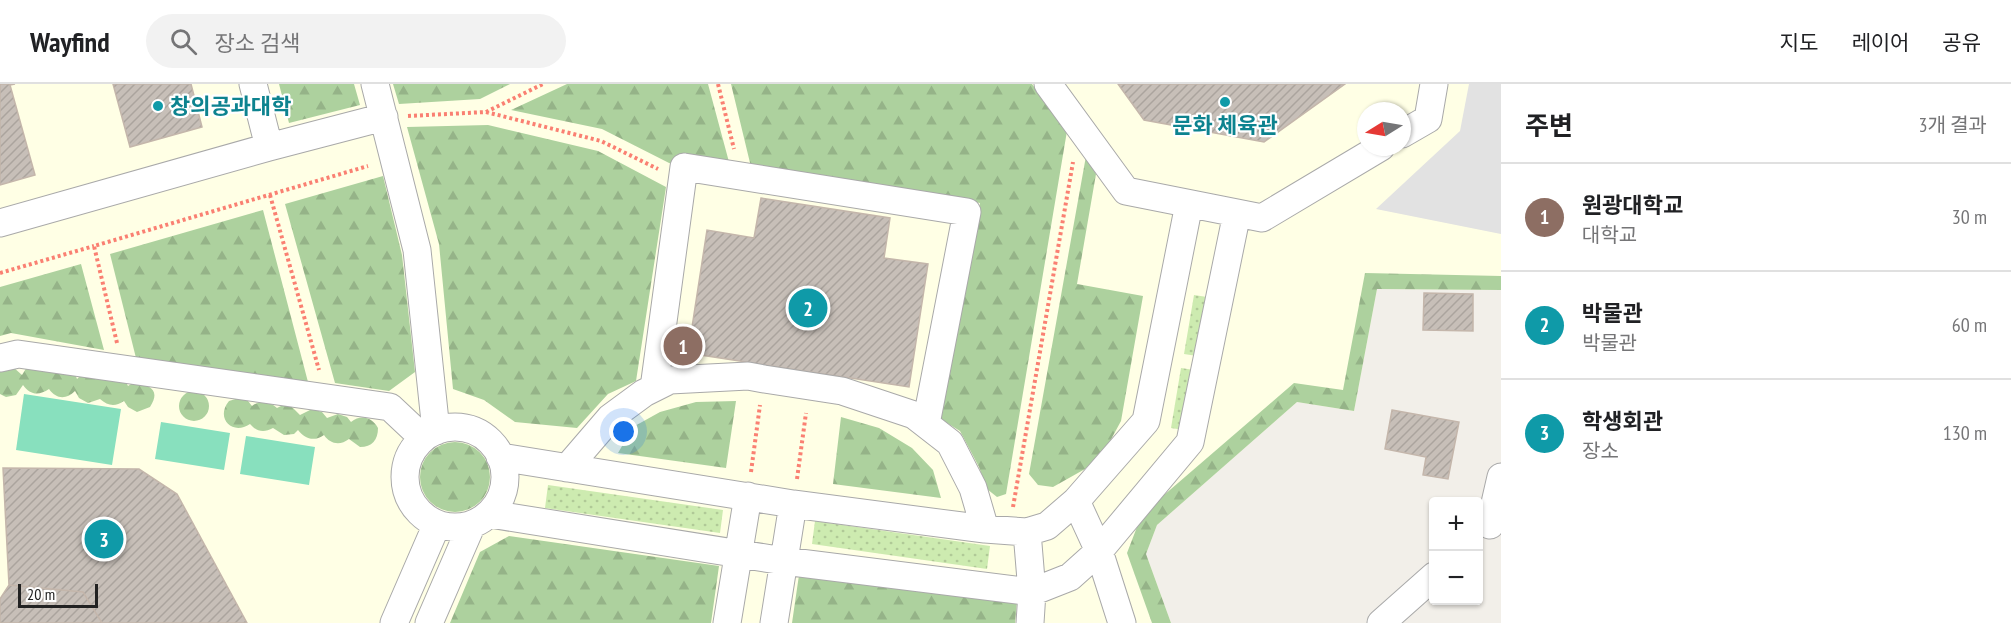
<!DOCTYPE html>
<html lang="ko">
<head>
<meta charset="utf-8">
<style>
	body { margin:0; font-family:"PT Sans Narrow","Noto Sans KR",sans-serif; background:#f2f2f2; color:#202124 }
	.controls { position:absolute; right:18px; bottom:18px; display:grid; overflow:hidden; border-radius:6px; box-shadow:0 2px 4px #0004 }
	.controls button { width:54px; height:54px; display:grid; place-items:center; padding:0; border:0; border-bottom:2px solid #e0e0e0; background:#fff; color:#202124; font:30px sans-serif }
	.compass { position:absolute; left:1357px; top:18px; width:54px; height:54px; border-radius:50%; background:#fff; box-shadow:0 2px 4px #0004; rotate:259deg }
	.scale { position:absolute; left:18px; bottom:15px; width:80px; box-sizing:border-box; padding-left:6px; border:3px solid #222; border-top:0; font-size:16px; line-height:21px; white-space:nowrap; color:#222; -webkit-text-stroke:4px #fff; paint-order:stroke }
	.you { position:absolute; left:624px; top:348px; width:21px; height:21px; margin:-15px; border:4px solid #fff; border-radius:50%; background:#1a73e8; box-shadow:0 0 0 9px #1a73e833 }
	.badge { display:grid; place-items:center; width:39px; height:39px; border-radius:50%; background:#b45309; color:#fff; font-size:20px; font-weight:700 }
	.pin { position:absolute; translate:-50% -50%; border:3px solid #fff; box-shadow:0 2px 6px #0006 }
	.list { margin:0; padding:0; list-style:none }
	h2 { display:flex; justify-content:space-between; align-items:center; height:78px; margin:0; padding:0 24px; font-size:26px }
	h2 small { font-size:20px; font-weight:400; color:#757577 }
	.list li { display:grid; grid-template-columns:39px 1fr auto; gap:18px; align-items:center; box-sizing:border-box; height:108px; padding:0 24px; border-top:2px solid #e0e0e0 }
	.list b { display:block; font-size:22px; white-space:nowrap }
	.list p { margin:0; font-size:20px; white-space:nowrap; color:#757577 }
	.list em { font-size:20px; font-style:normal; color:#757577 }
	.icon { flex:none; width:33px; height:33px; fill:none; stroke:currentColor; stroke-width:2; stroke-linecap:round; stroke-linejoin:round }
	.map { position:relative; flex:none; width:1501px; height:539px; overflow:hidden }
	header { display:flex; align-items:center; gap:36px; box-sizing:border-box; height:84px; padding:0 30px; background:#fff; border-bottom:2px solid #e0e0e0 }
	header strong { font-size:28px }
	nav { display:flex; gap:33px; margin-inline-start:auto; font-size:21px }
	.search { width:420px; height:54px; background:#f2f2f2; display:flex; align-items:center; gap:15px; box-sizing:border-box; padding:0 21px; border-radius:33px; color:#757577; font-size:22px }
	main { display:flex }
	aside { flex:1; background:#fff }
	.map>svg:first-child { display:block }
</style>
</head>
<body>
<header>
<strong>Wayfind</strong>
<div class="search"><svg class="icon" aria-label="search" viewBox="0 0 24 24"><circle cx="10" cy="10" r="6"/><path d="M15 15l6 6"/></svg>장소 검색</div>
<nav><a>지도</a><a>레이어</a><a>공유</a></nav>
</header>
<main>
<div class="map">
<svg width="1501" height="539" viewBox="0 0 1501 539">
	<defs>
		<pattern id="grass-dots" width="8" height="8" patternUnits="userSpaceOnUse" patternTransform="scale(1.5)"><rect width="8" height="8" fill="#cdebb0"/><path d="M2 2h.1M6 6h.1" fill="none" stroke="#b0c997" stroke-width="1.8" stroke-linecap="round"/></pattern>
		<pattern id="forest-firs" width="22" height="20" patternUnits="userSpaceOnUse" patternTransform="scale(1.5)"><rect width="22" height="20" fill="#add19e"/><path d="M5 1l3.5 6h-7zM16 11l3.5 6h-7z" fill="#95b388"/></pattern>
		<pattern id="building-hatch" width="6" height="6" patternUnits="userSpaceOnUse" patternTransform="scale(1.5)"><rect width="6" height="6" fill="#c7bfb8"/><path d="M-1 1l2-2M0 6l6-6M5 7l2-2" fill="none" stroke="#aba49e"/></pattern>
	</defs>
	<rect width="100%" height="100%" fill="#f2efe9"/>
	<path fill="#ffffe5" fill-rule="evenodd" d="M0,0H1501V206L1377,205L1354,327L1297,318L1157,441L1146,470L1171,539H0ZM1366,27H1402V63H1366Z"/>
	<path fill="url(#grass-dots)" d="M1194,211L1207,213L1197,272L1184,270Z
		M1181,284L1194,286L1184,346L1171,344Z
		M548,401L723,426L720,449L545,424Z
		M815,437L990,462L987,485L812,460Z"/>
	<path fill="url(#forest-firs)" d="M279,0H354L360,21L289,39Z
		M393,0H510L480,15L399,20Z
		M567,0H708L729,78L675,82L602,45L511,26Z
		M731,0H1032L1067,47L1006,410L997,413L987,405L979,383L960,347L939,334L980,119L751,83Z
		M488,41L598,67L666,103L636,297L608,310L577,344L515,338L484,316L453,305L439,160L407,43Z
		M1086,72L1096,90L1077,200L1143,212L1121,337L1108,361L1085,385L1053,403L1038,401L1029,390Z
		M383,92L402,171L415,288L389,307L335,299L285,120Z
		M263,126L308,298L136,274L110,170Z
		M81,180L104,266L11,249L0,252V203Z
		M1365,189L1501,192V206L1377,205L1354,327L1297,318L1157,441L1146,470L1171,539H1152L1127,469L1142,430L1294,299L1343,306Z
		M13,283L22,291L27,283L50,286L51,289L57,284L75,290L77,295L80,292L126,298L128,302L134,298C150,301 161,306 150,323L137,328L128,323L124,317C115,323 108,322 100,315L88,319L79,314L75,307C66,316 56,315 49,305C39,312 30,311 23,301L16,311L6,313L0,310V285Z
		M179 322a15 15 0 1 1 30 0a15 15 0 1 1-30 0Z
		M239,314L248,317L252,322C261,315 270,317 277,324L281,322H291L300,331L312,325L322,328L327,334L338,330L347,333L351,338C361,330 372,333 378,344C378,356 372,363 360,363L349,355C340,362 330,360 324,351C314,358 305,355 298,346L294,350L284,351L273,344C264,349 257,348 250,340C232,352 215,334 229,317Z
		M736,317L726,384L618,369L633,343L660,328L696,318Z
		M841,333L879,344L912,364L933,386L941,414L833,400Z
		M420 393a35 35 0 1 1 70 0a35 35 0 1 1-70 0Z
		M509,452L719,482L711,539H450L480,468Z
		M799,491L1017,517L1015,539H792Z"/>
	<path fill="#88e0be" d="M24,310L121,325L112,381L16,366Z
		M161,338L230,349L224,386L155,375Z
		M246,352L315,363L309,401L240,390Z"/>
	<path fill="#e2e2e2" d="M1469,0H1501V150L1376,125L1460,47Z"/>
	<path fill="url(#building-hatch)" stroke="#c4b6ab" stroke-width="1.5" d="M0,0H15L10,1L35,91L0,101Z
		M113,0H191L202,43L130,63Z
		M1118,0H1345L1264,58L1144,36Z
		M761,114L890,134L884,174L928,180L909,303L688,269L707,146L754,154Z
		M1424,209L1473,210V247L1423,246Z
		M1392,326L1459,338L1448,395L1423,391L1426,373L1385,365Z
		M3,384L139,385L177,410L247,539H102L83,508L9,501Z
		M9,501L83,508L102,539H0V515Z"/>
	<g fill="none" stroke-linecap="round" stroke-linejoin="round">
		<g stroke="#a9a9a9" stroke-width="29">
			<path id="minor" d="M253,0L269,63
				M375,0L417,166L436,347
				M1048,0L1126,107L1262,134L1381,63
				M1402,50L1428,35L1434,0
				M0,139L269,63L384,33
				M0,274L18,270L390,323L423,354
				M654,304L684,83L967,128L926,340
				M405 393a50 50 0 1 1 100 0a50 50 0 1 1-100 0Z
				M500,373L793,420L985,445L1027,448L1047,442L1076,417L1146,337L1189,120
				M567,384L610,334L644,309L670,296L748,292L764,295L842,307L914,331L950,359L973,404L985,445
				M1076,417L1099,467L1122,539
				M490,430L784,477L1032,508L1070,493L1099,467L1190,358L1237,129
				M1490,441L1501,393
				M1027,448L1032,508L1030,539
				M394,539L437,440
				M429,539L472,440
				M727,539L748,412
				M774,539L793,420
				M1381,539L1434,492"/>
		</g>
		<path stroke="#fa8072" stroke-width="4" stroke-dasharray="3 3" stroke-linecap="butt" d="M718,0L734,65
			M486,28L601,57L658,85
			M408,32L486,28L543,0
			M270,111L319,286
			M0,189L94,162
			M117,259L94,162L368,82
			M751,388L760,321
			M797,395L806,329
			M1013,423L1073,78"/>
		<use href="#minor" stroke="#fff" stroke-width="27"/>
	</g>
	<g fill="#0f9aa8" stroke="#fff" stroke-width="2">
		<circle cx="1225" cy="18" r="6"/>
		<circle cx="158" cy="22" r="6"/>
	</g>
	<g text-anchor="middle" stroke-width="4.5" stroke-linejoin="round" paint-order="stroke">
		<g font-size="22" font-weight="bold" fill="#0d838f" stroke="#fff" text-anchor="start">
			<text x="170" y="30">창의공과대학</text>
			<text x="1225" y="49" text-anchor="middle">문화 체육관</text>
		</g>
	</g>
</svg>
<div class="controls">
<button>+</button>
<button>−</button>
</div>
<svg class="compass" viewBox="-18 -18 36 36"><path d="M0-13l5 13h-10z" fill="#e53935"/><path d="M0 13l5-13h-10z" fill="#757577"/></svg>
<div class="scale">20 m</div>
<div class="you"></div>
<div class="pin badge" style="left:683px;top:262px;background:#8d6e63">1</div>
<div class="pin badge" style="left:808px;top:224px;background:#0f9aa8">2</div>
<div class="pin badge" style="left:104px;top:455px;background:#0f9aa8">3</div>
</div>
<aside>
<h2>주변<small>3개 결과</small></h2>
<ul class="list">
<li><span class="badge" style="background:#8d6e63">1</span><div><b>원광대학교</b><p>대학교</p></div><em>30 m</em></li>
<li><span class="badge" style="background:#0f9aa8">2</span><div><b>박물관</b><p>박물관</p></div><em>60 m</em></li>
<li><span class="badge" style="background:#0f9aa8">3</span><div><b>학생회관</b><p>장소</p></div><em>130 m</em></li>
</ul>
</aside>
</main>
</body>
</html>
